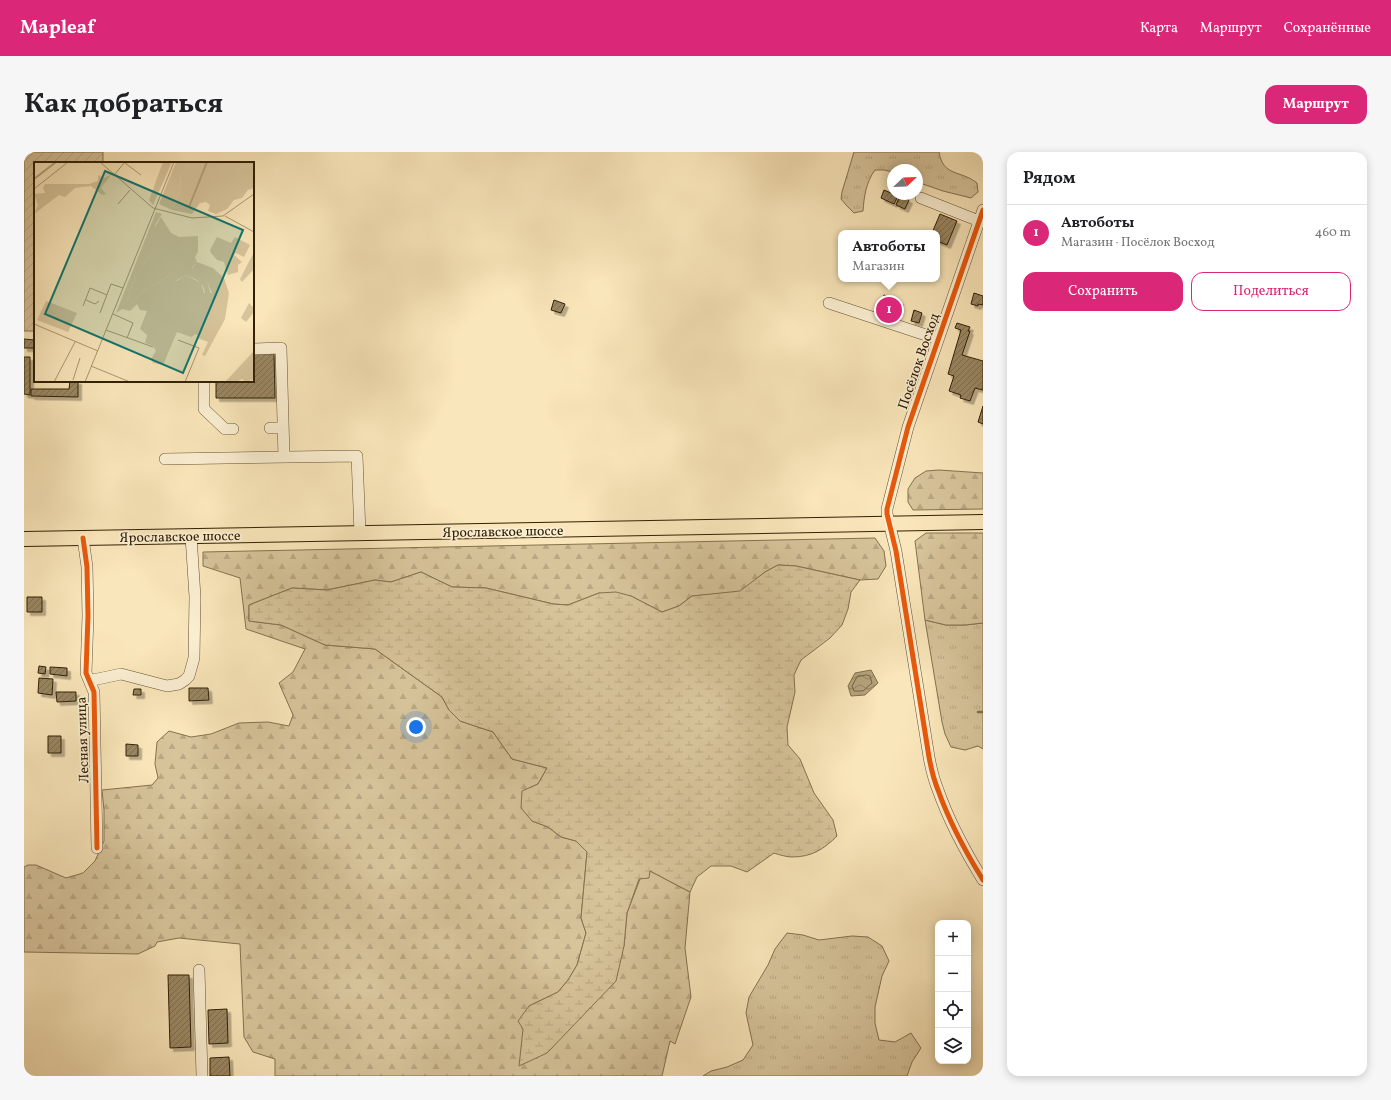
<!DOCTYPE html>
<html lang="ru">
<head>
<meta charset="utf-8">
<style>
	body { margin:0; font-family:Vollkorn,serif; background:#f6f6f6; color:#202124 }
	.controls { position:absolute; right:12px; bottom:12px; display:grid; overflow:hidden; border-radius:8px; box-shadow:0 2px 10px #0003 }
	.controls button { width:36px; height:36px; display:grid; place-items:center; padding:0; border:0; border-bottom:1px solid #e0e0e0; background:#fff; color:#202124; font:20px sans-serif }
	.compass { position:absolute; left:863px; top:12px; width:36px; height:36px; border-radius:50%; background:#fff; box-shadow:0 2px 10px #0003; rotate:67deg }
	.you { position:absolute; left:392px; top:575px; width:14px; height:14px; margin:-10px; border:3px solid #fff; border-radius:50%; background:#1a73e8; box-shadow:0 0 0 6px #1a73e833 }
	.badge { display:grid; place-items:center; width:26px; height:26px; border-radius:50%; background:#db2777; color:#fff; font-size:13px; font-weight:700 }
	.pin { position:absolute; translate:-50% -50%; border:2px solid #fff; box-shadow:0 1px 4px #0006 }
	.popup { position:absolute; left:814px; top:78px; width:102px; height:52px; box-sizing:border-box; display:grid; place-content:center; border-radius:8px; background:#fff; filter:drop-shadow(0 1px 3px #0005); font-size:13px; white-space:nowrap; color:#757577 }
	.popup b { font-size:15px; color:#202124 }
	.popup::after { content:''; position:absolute; left:50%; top:100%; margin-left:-8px; border:8px solid transparent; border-top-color:#fff }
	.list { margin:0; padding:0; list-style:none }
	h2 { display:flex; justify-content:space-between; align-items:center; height:52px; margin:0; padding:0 16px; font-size:17px }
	h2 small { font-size:13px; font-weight:400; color:#757577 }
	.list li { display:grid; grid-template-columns:26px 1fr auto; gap:12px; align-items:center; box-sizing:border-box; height:56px; padding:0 16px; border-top:1px solid #e0e0e0 }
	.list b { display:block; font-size:15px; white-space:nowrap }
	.list p { margin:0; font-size:13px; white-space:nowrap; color:#757577 }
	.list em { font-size:13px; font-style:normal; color:#757577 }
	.actions { display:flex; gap:8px; padding:12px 16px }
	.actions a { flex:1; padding:9px 0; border:1px solid #db2777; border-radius:12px; text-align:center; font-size:14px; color:#db2777 }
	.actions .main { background:#db2777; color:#fff }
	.icon { flex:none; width:22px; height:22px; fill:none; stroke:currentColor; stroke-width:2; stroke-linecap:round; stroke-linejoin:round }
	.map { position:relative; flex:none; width:959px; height:924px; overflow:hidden; border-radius:12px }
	header { display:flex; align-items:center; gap:24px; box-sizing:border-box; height:56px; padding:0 20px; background:#db2777; color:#fff }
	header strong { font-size:19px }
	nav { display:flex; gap:22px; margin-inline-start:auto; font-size:14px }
	.intro { display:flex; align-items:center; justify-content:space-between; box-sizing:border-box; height:96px; padding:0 24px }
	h1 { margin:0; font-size:28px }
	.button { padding:10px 18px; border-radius:12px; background:#db2777; color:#fff; font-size:14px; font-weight:700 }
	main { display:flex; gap:24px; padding:0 24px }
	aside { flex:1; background:#fff; border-radius:12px; box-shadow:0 2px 10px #0003 }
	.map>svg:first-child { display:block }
</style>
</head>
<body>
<header>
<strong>Mapleaf</strong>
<nav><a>Карта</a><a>Маршрут</a><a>Сохранённые</a></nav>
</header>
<div class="intro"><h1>Как добраться</h1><a class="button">Маршрут</a></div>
<main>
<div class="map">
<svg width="959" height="924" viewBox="0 0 959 924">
	<defs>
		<pattern id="grass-tufts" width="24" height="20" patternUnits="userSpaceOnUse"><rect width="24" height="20" fill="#d7c49b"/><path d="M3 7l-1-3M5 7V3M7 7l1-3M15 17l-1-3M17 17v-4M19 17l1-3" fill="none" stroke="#b9a884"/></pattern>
		<pattern id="forest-firs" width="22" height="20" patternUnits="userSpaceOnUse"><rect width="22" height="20" fill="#d7c49b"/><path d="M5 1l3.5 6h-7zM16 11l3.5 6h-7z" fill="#b9a884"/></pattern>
		<pattern id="wetland-marsh" width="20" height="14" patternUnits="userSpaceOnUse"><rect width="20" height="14" fill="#d7c49b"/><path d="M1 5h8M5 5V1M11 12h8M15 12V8" fill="none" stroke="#b9a884"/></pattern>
		<pattern id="garden-furrows" width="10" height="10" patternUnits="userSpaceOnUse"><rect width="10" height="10" fill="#d7c49b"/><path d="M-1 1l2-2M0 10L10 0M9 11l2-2" fill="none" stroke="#b9a884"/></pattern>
		<pattern id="water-waves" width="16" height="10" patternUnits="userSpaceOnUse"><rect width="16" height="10" fill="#b5a37d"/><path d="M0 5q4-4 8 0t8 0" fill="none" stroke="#948464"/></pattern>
		<pattern id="building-hatch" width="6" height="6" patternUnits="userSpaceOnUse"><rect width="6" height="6" fill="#998764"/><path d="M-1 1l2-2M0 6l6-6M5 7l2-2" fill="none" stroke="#7d6e50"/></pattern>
		<filter id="shadow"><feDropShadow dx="3.5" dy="3.5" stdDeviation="0" flood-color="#0004"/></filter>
	</defs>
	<rect width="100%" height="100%" fill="#f9e6ba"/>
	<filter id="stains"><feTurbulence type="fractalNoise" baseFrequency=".005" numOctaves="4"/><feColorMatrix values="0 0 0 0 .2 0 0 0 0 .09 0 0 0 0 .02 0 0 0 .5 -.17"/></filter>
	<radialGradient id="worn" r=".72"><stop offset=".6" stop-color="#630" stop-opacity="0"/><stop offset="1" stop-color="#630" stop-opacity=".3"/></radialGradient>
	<path fill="url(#grass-tufts)" stroke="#847250" d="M830,0H915C919,25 937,18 953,31L954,40L947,46L919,39L893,30V18H869V20L860,18H851C842,30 840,45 839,59L830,61L823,54L817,47L818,40Z
		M901,468L922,473H941L959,471V597L954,594L941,598L927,595L921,582L918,570Z
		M763,781L779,783L795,788L828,784L844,785L858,794L865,809L858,824L851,855V871L855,888L871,890L887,881L897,896L888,910L883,924H679L687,919L703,915L719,908L729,893L722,861L725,845L744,813L751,797Z"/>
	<path fill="url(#forest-firs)" stroke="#847250" d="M915,318L959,321V357L889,358L884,350V337L891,326L902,319Z
		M902,381H959V471L941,473H922L901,468L891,389Z
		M851,386L860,399L862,414L854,427L836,428L772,414L754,413L741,420L716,440L668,444L655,454L638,460L607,444L575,441L544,453L529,452L462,436L428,435L397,420L367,430L351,428L303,438L268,436L225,453V469L257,473L301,493L351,497L418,545L425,558L436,569L469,580L488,607L523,616L514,632L499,639L508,669L524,675L537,685L552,689L563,700L557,766L562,781L553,813L544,828L534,840L505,854L523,901L545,876L600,794L603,761L616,727L626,719L666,740L661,796L667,845L651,892L646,889L638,924H251V907L229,900L220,885L216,792L155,786L133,790L131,794L114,802L0,800V715L4,713H12L42,726L59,721L71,709L80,689V658L78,638L128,633L134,626L131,612L133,590L145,579L167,585L187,582L215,571L244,570L265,574L269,563L255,531L269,520L281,497L222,477L216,426L179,414V400Z"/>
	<path fill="url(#wetland-marsh)" stroke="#847250" d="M754,413L772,414L836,428L827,440L824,457L818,473L806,486L777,508L770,523L771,540L763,575L764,593L776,607L790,641L809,668L813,684C800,697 788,705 768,705C763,705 756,703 750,701L723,720L707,714H687L673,725L666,740L626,719L625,726L615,727L603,761L600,794L592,829L523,901L495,914L499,877L494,869L505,854L534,840L544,828L553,813L562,781L557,766L563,700L552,689L537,685L524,675L508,669L497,656L498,639L514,632L523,616L488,607L469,580L436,569L425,558L418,545L351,497L301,493L257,473L225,469V453L268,436L303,438L351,428L367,430L397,420L428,435L462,436L529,452L544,453L575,441L592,440L607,444L638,460L655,454L668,444L716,439L741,420Z"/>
	<path fill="url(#garden-furrows)" stroke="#847250" d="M0,0H79V11H11V179H0Z"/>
	<path fill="url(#water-waves)" stroke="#816f4d" d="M847,518L854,531L841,543L827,544L824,534L831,521Z"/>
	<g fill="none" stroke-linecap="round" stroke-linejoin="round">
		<path stroke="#746242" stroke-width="1" d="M843,523L846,524L848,531L839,539H830L828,534L833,525Z"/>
		<path stroke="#816f4d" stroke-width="2.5" d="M954,560H959"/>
	</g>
	<path fill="url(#building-hatch)" stroke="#322006" filter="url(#shadow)" d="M860,38L874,44L870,52L857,46Z
		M876,44L885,48L881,57L872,53Z
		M916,62L933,69L923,93L913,89V81H908Z
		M950,141L959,144V153L954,152V154L947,152Z
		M860,143L876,149L870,167L854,162Z
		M530,148L541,152L537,161L527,158Z
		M890,158L898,161L895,171L887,169Z
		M933,171L946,175L944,179H946L938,203L959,209V238L951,236L946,249L936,246L937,243L925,239L930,224L924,222L937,178L931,176Z
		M0,187L11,188V196H0Z
		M250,201L251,246H192V229H229V202Z
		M0,205H6V243L0,242Z
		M46,229H54V245L7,244V237H45Z
		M959,254V272L954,270Z
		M3,445H18V460H3Z
		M15,514L22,515L21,522L14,521Z
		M26,515L43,516V524L26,522Z
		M15,526L29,527L28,543L14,541Z
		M165,536H184L185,548L165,549Z
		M110,537H117V543H109Z
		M32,540H52V549L33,550Z
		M24,584H37V601H24Z
		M102,592L114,593V604H102Z
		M144,823H165L167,895L146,896Z
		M203,857L204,891L185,892L184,858Z
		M205,905L206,924H186V906Z"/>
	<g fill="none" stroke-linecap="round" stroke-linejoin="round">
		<g stroke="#645233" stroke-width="12">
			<path id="minor" d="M897,46L955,69
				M959,58L884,275L863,357V362L872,399L905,605C907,616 910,628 914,638C925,669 941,699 959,728
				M805,151L914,187
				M229,197L257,196L260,305
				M180,229V257L201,277H209
				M246,276H259
				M141,307L333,304L336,381
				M59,386L63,415L64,464L62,521L70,540L73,696
				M64,526L69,528L97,522L143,534L155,532L161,528L165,524L170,506L171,445L167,384
				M175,818L178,924"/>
		</g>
		<g stroke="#322006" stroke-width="16">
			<path id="major" d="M0,387L959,370"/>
		</g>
		<use href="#minor" stroke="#fbefd2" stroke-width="11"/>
		<use href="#major" stroke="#f9e6ba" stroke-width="14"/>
		<g stroke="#fbefd2" stroke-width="8">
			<path id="cycleway" d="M959,58L884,275L863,357V362L872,399L905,605C907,616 910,628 914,638C925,669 941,699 959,728
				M59,386L63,415L64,464L62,521L70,540L73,696"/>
		</g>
		<use href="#cycleway" stroke="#e8590c" stroke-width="5"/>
	</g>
	<g text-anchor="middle" stroke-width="3.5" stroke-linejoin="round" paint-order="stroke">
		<g font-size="14" fill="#322006" stroke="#fbefd2">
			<text transform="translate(894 209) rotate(-71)" y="5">Посёлок Восход</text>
			<text transform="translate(479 379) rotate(-1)" y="5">Ярославское шоссе</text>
			<text transform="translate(156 384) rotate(-1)" y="5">Ярославское шоссе</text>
			<text transform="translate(58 588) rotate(-92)" y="5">Лесная улица</text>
		</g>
	</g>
	<g transform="translate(10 10)">
		<rect width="220" height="220" fill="#f9e6ba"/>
		<path d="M156,0H220V26L214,28L208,36L200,38L193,47L182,52L174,49L176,43L172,40L166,41L158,52L138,48L146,27L147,12ZM64,13L70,16L77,13L67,26L72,32L68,33L57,24L41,26L31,35L25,33L0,52L4,43L0,32L11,31L9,26L11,22H55L64,19ZM183,75L197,81L201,75L216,83L210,95L202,91L200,93L208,100L204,103V110L194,113L190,100L183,98L177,91L176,88Z" fill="#d7c49b"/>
		<path d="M129,0H138L119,43L115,38ZM142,0H156L147,12L146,27L138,48L125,42ZM122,50L128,52L121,63L120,86L99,120L93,140L95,148L107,131L136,113L143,119L151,113L167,121L170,131H178L172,117L158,107L163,100L179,106L190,116L195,131L191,157L171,194L168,193L174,180L164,176L165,174L162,172L157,175L143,170L129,203L119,201L117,197L122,189L119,184L111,181L113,173L106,167L113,149L106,148L103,142L96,149L88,147L82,151ZM220,90V107L208,120L206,117ZM215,141L220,146V150L212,160L207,156ZM220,189V217L212,220L208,217L202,220H191Z" fill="#d7c49b"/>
		<path d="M127,55L137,71L145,75L164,74V90L161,95L163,100L158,106L172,116L178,136L172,134L169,124L163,118L151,113L140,120L136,113L107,131L95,148L92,147L93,140L99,120L120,86V66Z" fill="#d7c49b"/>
		<path d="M12,139L43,151L34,170L3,158Z" fill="#d7c49b"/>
		<path fill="none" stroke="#b5a37d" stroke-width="2" d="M0,17L22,0M155,45L173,0"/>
		<path fill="none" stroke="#a99772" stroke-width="1" d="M66,0L119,46L158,56L189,54L220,32M91,1L107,13M80,13L91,0M0,27L34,0M84,42L96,28M191,54L220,70M52,138L61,142L65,139M49,144L56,126L73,133M66,151L77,122L89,126M79,152L99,161L93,176M0,162L64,189M72,168L119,185M144,178L165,186L151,220M57,204L96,220M39,218L46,196M20,220L41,180M51,220L140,0"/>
		<path fill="#0f766e" fill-opacity="0.15" stroke="#0f766e" stroke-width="2" d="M71,9L209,68L149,211L11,152Z"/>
		<rect width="220" height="220" fill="none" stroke="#322006" stroke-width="2"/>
	</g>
	<rect width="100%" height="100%" filter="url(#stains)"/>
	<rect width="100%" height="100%" fill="url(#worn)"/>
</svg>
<div class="controls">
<button>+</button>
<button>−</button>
<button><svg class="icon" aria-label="locate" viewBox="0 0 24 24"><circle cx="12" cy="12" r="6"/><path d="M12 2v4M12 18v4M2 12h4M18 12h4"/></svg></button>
<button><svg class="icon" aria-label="layers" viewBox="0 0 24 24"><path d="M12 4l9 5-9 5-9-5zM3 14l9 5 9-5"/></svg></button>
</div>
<svg class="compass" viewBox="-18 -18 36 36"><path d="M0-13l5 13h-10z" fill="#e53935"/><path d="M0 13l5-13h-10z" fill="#757577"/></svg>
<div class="you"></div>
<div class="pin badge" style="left:865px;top:158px">1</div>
<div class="popup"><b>Автоботы</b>Магазин</div>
</div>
<aside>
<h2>Рядом<small></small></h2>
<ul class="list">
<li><span class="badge">1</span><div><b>Автоботы</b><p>Магазин · Посёлок Восход</p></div><em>460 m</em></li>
</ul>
<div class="actions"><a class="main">Сохранить</a><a>Поделиться</a></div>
</aside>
</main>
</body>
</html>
